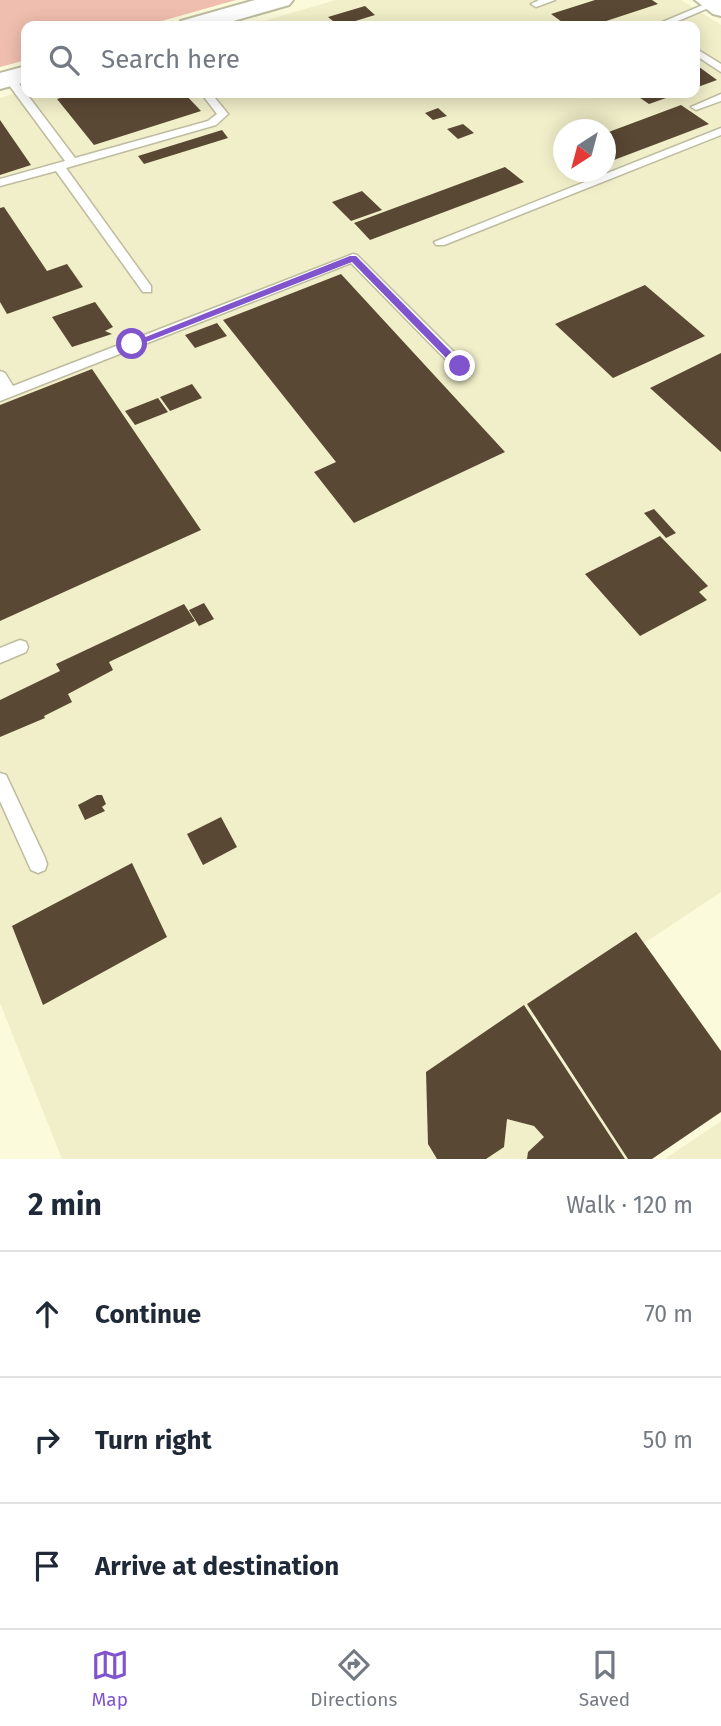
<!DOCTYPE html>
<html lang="en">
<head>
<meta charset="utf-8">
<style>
	body { margin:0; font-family:"Fira Sans",sans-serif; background:#f2f2f3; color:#1f2937 }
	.compass { position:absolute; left:553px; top:119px; width:63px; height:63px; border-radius:50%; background:#fff; box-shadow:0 4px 18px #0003; rotate:216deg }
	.stop { position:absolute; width:21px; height:21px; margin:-16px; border:5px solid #8054cd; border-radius:50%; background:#fff }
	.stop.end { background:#8054cd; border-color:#fff; box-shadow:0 2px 7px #0008 }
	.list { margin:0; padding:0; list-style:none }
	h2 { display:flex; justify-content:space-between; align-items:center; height:91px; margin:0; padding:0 28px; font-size:30px }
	h2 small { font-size:23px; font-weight:400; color:#747a83 }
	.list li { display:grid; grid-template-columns:46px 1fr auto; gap:21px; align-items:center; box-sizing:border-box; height:126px; padding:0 28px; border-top:2px solid #e0e1e3 }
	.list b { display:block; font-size:26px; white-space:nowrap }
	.list em { font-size:23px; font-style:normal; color:#747a83 }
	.icon { flex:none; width:38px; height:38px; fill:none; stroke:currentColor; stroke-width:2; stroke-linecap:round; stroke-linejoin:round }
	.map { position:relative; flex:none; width:721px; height:1159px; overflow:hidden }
	.search { position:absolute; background:#fff; box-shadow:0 4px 18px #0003; left:21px; right:21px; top:21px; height:77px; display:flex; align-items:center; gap:18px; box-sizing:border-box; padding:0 24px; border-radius:14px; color:#747a83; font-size:26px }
	.sheet { height:469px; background:#fff }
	nav { display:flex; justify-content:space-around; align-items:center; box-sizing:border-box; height:98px; border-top:2px solid #e0e1e3; background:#fff; font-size:19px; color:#747a83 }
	nav a { display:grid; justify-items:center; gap:4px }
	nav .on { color:#8054cd }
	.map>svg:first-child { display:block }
</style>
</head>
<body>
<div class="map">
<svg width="721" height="1159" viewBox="0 0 721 1159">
	<rect width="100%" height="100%" fill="#fbfadb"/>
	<path fill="#f1efc9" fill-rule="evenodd" d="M336,0H681L721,25V892L533,1017L628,1159H62L0,1003V98L26,90V93H695V26H246ZM564,130H606V172H564Z
		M721,1121V1159H665Z"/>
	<path fill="#efbeae" d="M0,0H236L144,26H26V60L0,67Z"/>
	<path fill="#594833" d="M595,0H652L658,4L591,26H550L562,22L551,14Z
		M365,6L375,15L339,26L328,17Z
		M695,64L717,80L695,88Z
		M77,93H184L201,111L94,145L57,99Z
		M633,93H680L649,104Z
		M681,105L709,124L606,163V133Z
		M438,108L447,116L433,120L425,113Z
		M0,120L31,165L0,175Z
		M463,124L474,133L458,139L447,129Z
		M222,130L228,138L144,164L138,156Z
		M505,167L524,182L370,240L354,223Z
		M362,191L382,210L351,221L332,202Z
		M4,207L47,271L67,264L83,287L7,314L0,302V208Z
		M341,274L505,452L354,523L314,472L336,462L223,320Z
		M645,285L705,336L613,378L555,324Z
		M95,302L113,327L105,331L112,334L72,347L52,317Z
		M217,323L227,336L195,348L185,335Z
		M721,353V452L650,388Z
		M92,369L201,530L0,621V405Z
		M192,384L202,398L170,411L160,397Z
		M158,398L168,412L135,425L125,411Z
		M654,509L676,533L666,538L644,513Z
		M660,536L708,586L699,592L707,600L640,636L585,574Z
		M204,603L214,619L199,626L189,610Z
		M184,604L195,621L109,662L113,670L68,694L72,702L44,716L45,718L0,737V700L60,671L56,664Z
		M97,795H102L106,804L102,807L105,811L85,820L78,805Z
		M221,817L237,847L203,865L187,834Z
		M132,863L167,937L43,1005L12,926Z
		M636,932L721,1051V1112L652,1159H628L527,1004Z
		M524,1005L625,1159H527L528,1152L544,1137L534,1126L507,1119L504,1147L486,1159H437L428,1144L426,1072Z"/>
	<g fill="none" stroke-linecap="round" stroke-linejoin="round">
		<g stroke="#bebc9f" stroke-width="3">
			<path id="service" d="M539,0H555L536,7L531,4Z
				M710,2L718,4L666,26H653Z
				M695,48L721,64V72L695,55Z
				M6,77H14L75,158L208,121L217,114L201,93H211L228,114L216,125L66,168L151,286V292H143L56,171L0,186V179L65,161L6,81Z
				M721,94V101L696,110L691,107Z
				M721,128V135L444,245H436L434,242Z
				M353,254L357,255L465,363L467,366L465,369H455L351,263L0,401V371L5,373L13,386Z
				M20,640L26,642L28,647L26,652L0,663V648Z
				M0,773L6,775L45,858L47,864L45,870L38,873L31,870L0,801Z"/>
		</g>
		<g stroke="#bebc9f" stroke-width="4">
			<path id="tertiary" d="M255,0H293L289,5L216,26H178L181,21Z
				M26,66V82L0,89V73Z"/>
		</g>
		<g stroke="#bebc9f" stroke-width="4">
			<path id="secondary" d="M695,0H721V16L713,14Z"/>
		</g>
		<use href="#service" fill="#fff" fill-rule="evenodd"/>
		<use href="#tertiary" fill="#fff" fill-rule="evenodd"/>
		<use href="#secondary" fill="#fff" fill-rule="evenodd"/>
	</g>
	<path fill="#8054cd" d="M350,256H356L463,364V368H456L352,262L136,346L128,344Z"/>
</svg>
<svg class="compass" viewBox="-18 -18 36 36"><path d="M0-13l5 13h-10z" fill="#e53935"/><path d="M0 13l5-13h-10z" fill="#747a83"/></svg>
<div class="stop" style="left:132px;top:344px"></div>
<div class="stop end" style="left:460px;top:366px"></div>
<div class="search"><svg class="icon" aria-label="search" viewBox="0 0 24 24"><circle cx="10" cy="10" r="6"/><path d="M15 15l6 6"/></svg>Search here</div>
</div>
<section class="sheet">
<h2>2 min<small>Walk · 120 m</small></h2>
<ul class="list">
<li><svg class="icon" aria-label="ahead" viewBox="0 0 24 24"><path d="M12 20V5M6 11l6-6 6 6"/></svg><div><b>Continue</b></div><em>70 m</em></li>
<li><svg class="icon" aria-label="right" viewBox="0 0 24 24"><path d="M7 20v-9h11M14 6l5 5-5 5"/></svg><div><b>Turn right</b></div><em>50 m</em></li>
<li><svg class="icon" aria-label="arrive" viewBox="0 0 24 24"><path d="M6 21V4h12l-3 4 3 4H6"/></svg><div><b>Arrive at destination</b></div></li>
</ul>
</section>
<nav>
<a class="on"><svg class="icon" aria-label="map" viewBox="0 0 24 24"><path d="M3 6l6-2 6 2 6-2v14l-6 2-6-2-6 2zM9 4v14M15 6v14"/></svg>Map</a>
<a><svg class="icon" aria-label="directions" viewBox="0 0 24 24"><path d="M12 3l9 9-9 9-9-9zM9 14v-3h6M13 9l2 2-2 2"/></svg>Directions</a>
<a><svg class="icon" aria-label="saved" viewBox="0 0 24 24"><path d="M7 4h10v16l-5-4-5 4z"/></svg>Saved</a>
</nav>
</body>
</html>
